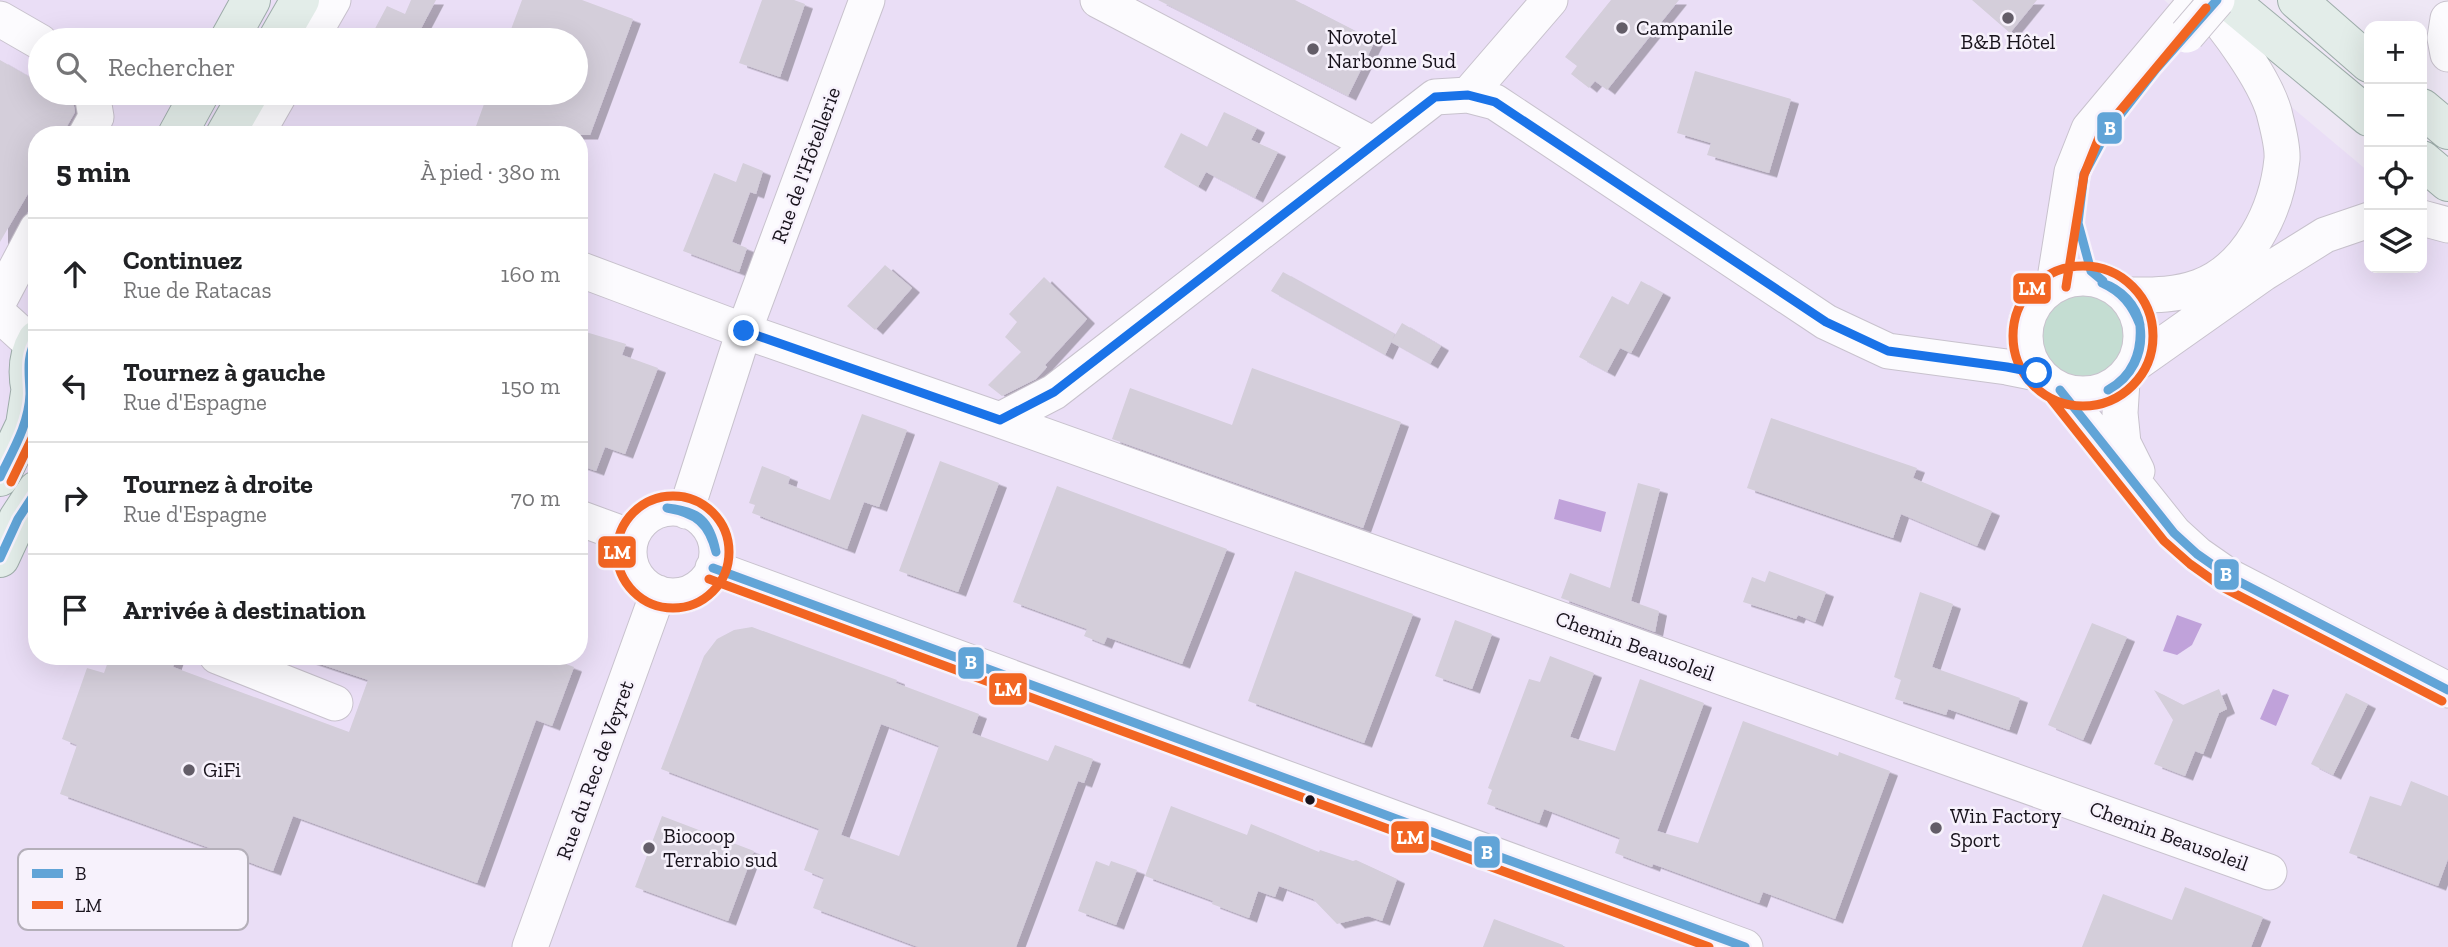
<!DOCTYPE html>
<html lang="fr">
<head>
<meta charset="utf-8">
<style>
	body { margin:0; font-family:"Zilla Slab",serif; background:#f2f2f2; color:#202124 }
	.controls { position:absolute; right:21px; top:21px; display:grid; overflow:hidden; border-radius:14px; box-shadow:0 7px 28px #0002 }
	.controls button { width:63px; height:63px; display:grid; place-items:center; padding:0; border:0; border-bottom:2px solid #e0e0e0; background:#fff; color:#202124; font:35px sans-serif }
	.stop { position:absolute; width:21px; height:21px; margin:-16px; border:5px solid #1a73e8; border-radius:50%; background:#fff }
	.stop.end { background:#1a73e8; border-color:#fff; box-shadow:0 2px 7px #0008 }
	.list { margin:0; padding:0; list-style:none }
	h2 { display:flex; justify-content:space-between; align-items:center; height:91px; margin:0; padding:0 28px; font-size:30px }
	h2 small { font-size:23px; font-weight:400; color:#757577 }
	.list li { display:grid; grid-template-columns:46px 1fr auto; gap:21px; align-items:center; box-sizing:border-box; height:112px; padding:0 28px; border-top:2px solid #e0e0e0 }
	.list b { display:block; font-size:26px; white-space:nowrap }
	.list p { margin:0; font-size:23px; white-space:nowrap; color:#757577 }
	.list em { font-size:23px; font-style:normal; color:#757577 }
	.icon { flex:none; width:38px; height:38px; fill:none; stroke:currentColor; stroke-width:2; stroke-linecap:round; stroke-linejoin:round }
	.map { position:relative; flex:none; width:2448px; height:947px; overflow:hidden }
	.search { position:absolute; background:#fff; box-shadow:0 7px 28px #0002; left:28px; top:28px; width:560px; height:77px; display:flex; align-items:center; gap:18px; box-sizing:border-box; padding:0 24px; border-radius:38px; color:#757577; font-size:26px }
	.panel { position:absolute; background:#fff; box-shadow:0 7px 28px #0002; left:28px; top:126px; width:560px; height:539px; border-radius:28px }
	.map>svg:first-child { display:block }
</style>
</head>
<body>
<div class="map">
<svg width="2448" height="947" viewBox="0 0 2448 947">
	<defs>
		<filter id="shadow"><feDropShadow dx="8" dy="4.5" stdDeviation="0" flood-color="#0004"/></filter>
	</defs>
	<rect width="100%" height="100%" fill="#eee7f5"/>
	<path fill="#eadef6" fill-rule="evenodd" d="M0,0H2164L2369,172V268H2422V216L2448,238V947H0ZM40,40H576V93H40ZM37,135H579V656H37Z"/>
	<path fill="#c4ddd2" d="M2039 336a44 44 0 1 1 88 0a44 44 0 1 1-88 0Z"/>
	<path fill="#c0a2da" d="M1559,499L1606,512L1601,532L1554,519Z
		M2177,615L2202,624L2192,645L2177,655L2163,651Z
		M2273,689L2289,695L2276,726L2260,719Z"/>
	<path fill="#d4ceda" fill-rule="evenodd" filter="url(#shadow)" d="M411,0H436L415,40H369L387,6L405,14Z
		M522,0H582L633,19L590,135H490L475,129L488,93H576V40H507Z
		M762,0H794L805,4L780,77L739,63Z
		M1158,0H1295L1375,41L1348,96Z
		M1611,0H1679L1607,90L1595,81L1589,88L1571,74L1577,66L1565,57Z
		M1972,0H2037L2010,33Z
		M0,60L40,83V93H58L73,101L75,112L62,135H37V178L0,242Z
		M1695,71L1791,99L1769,173L1707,155L1711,143L1677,133Z
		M1224,112L1257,128L1251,140L1278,152L1255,198L1206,172L1198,187L1164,167L1181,133L1207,147Z
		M743,163L763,171L756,194L750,192L732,242L747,248L739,272L683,251L714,173L736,182Z
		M885,265L912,288L875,330L847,306Z
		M1283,272L1395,334L1385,355L1271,291Z
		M1044,277L1087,319L1045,365L1047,367L1036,379L1002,396L988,385L1021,352L1005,337L1017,322L1009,314Z
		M1641,281L1663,293L1631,353L1620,348L1607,372L1579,357L1612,296L1628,305Z
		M1402,323L1441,346L1430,364L1391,342Z
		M579,330L626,344L622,355L658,368L625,454L605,447L596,471L579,465Z
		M1252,368L1401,422L1363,528L1112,439L1130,388L1232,425Z
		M862,414L907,430L879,507L864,502L847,549L752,513L755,505L749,503L762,466L790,477L788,484L830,500Z
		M1771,418L1917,468L1913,478L1992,511L1977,546L1901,514L1893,538L1747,488Z
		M940,461L999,483L958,592L899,571Z
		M1638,483L1660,489L1631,601L1659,611L1655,632L1561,598L1570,573L1610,588Z
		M1057,486L1227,549L1182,664L1107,637L1104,644L1084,636L1087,629L1013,602Z
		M1295,571L1413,614L1364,743L1248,701Z
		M1769,571L1826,592L1815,622L1798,615L1796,619L1743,602L1752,577L1765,582Z
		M1920,592L1953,604L1932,667L2020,698L2009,730L1948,709L1946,715L1895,699L1901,680L1894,677Z
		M1455,620L1492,634L1472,689L1435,676Z
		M2092,623L2127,637L2083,740L2048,725Z
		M752,627L897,680L896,683L979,714L972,733L1048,761L1055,745L1093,759L1084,783L1078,781L1016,947H918L813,908L824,878L804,870L819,829L661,769L704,656L717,639L734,630ZM881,724L939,746L899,856L841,835Z
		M110,656H177L173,667L349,732L368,680L308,660L309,656H544L574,667L552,726L536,720L477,883L293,816L273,871L60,794L77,745L62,739L87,668L104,673Z
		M1550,656L1594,673L1570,737L1615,751L1640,679L1704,703L1657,831L1698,843L1743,721L1838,756L1839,752L1890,771L1835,919L1763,892L1759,903L1653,864L1652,867L1615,853L1620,838L1544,809L1539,823L1487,804L1492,790L1488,788L1529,679L1540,682Z
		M2219,689L2227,709L2219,713L2203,754L2195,751L2185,776L2154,764L2173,720L2154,690L2183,705Z
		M2346,693L2368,704L2333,775L2311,764Z
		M2411,781L2448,796V859L2438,886L2349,853L2370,796L2401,806Z
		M1171,806L1247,835L1251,824L1319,852L1320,850L1353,861L1356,860L1397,879L1382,921L1368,916L1337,924L1313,899L1279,886L1275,897L1258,891L1249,918L1212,904L1213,901L1145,876Z
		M662,816L754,851L728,921L635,887Z
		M1096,861L1109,866L1111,861L1137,870L1116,925L1078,911Z
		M2185,887L2263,917L2251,947H2082L2103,894L2172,920Z
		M1494,919L1563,945V947H1483Z"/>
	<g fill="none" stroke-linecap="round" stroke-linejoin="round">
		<g stroke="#c8c2cd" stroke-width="37">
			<path id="minor" d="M1098,0L1372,144
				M0,19L40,42
				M2448,19L2445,38L2448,54
				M310,40L333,0
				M1468,95L1495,102L1826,322L1888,351L2007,367L2037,373
				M86,135L96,117L92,93
				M256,135L280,93
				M2422,218L2448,225
				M579,269L744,331L1000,420L1054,392L1435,97L1468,95L1550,0
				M2025 336a58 58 0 1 1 116 0a58 58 0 1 1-116 0Z
				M2054,285L2072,172L2089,129L2197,0
				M2125,295C2151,295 2174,296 2199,287C2249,268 2277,210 2282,159C2283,145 2277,125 2274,112C2264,78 2226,27 2202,0
				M0,299L37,229
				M0,315L33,345
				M2135,364L2264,273L2325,235L2369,220
				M2122,381L2120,413L2123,443L2137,471
				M2060,390L2174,533L2197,554L2230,577L2448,690
				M1000,420L2269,872
				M629 552a44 44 0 1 1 88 0a44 44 0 1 1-88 0Z
				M686,511L744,331L867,0
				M579,518L631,537
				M713,568L1745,947
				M217,656L335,703
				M530,947L658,593"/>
		</g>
		<g stroke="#9eadaa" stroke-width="40">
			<path id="major" d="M2228,0L2369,117
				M2297,0L2369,63
				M229,40L251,0
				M277,40L300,0
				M2422,108L2448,130
				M177,135L200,93
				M225,135L249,93
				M2422,160L2448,182
				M37,340C24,362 28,388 37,411
				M0,477L25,425L30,393
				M0,558L18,519L37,490"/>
		</g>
		<use href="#minor" stroke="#fcfbfe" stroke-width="35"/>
		<use href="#major" stroke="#e3ede9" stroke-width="38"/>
		<g stroke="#c8c2cd" stroke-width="37" stroke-linecap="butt">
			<path id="minor-bridge" d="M2187,35L2217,0"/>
		</g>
		<use href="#minor-bridge" stroke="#fcfbfe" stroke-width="35"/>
		<g stroke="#f7f2fc" stroke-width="14">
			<path id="bus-1" d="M2103,281L2091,271L2078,223L2084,174L2106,133L2156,69L2217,0
				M2102,283C2121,289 2137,305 2140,325
				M2102,283C2122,292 2132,305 2140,325
				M2060,390L2174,533L2197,554L2230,577L2448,690
				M2108,390C2132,377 2142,353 2140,326
				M2108,390C2132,377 2144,353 2140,326
				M0,477C13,450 29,424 30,394C30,377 25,355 37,340
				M667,508C696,513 709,523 716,552
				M667,508C699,511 710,521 716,552
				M0,558L18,519L37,490
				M713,568L1745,947"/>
		</g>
		<g stroke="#f7f2fc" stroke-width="14">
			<path id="bus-2" d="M2013 336a70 70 0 1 1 140 0a70 70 0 1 1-140 0Z
				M2066,287L2084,175L2100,135L2206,8
				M2050,398L2164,541L2190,564L2224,588L2442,701
				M11,482L37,428
				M617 552a56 56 0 1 1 112 0a56 56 0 1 1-112 0Z
				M709,579L1709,947"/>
		</g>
		<use href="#bus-1" stroke="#61a4d7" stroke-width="9"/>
		<use href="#bus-2" stroke="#f26522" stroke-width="9"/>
	</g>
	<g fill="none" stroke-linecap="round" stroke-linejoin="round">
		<path stroke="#1a73e8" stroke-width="9" d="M744,331L1000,420L1054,392L1435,97L1468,95L1495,102L1826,322L1888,351L2007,367L2037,373"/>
	</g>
	<g fill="#635d68" stroke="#f7f2fc" stroke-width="2.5">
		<circle cx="2008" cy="18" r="7"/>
		<circle cx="1622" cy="28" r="7"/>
		<circle cx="1313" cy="49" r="7"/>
		<circle cx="189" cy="770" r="7"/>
		<circle cx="1936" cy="828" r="7"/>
		<circle cx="649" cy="848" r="7"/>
	</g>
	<circle fill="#18131c" stroke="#f7f2fc" stroke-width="2.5" cx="1310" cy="800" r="6"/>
	<g text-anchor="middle" stroke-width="5" stroke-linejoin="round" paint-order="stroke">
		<g font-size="21" fill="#18131c" stroke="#f7f2fc" text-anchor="start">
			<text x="1636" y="35">Campanile</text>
			<text x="1327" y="44">Novotel<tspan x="1327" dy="24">Narbonne Sud</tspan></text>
			<text x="2008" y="49" text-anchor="middle">B&amp;B Hôtel</text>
			<text x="203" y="777">GiFi</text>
			<text x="1950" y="823">Win Factory<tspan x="1950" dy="24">Sport</tspan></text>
			<text x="663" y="843">Biocoop<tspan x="663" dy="24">Terrabio sud</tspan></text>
		</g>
		<g font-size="21" fill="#18131c" stroke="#f7f2fc">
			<text transform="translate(806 165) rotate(-70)" y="7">Rue de l'Hôtellerie</text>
			<text transform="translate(1635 646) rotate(20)" y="7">Chemin Beausoleil</text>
			<text transform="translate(595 770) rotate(-70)" y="7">Rue du Rec de Veyret</text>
			<text transform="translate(2169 836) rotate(20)" y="7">Chemin Beausoleil</text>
		</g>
	</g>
	<rect x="18" y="849" width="230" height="81" rx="10" fill="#f7f2fc" stroke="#b4afb9" stroke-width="2"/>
	<rect x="32" y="869" width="31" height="9" fill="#61a4d7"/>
	<rect x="32" y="901" width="31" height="8" fill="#f26522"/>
	<g font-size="19" fill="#18131c">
		<text x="75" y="880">B</text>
		<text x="75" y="912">LM</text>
	</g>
	<g stroke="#f7f2fc" stroke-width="2.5">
		<rect x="2096" y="111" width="27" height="34" rx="7" fill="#61a4d7"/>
		<rect x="2012" y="272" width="40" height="33" rx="7" fill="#f26522"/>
		<rect x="597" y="535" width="40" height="34" rx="7" fill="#f26522"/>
		<rect x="2213" y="558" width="27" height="33" rx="7" fill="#61a4d7"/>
		<rect x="957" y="646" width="28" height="34" rx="7" fill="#61a4d7"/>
		<rect x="988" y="672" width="40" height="34" rx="7" fill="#f26522"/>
		<rect x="1390" y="820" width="40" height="34" rx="7" fill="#f26522"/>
		<rect x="1473" y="835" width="28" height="34" rx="7" fill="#61a4d7"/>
	</g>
	<g font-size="19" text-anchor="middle" font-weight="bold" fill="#fff">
		<text x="2110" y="135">B</text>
		<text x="2032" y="295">LM</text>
		<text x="617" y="559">LM</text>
		<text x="2226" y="581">B</text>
		<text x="971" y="669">B</text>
		<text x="1008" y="696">LM</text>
		<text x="1410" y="844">LM</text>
		<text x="1487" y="859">B</text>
	</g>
</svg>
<div class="controls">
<button>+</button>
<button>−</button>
<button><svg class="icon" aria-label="locate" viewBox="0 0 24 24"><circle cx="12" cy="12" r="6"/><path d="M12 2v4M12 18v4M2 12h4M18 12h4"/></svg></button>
<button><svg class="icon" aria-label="layers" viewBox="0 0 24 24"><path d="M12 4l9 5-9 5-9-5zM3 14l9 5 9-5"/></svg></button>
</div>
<div class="stop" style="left:2037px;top:373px"></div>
<div class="stop end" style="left:744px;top:331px"></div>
<div class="search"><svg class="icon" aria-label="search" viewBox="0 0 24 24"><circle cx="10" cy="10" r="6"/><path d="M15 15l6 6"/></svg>Rechercher</div>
<section class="panel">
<h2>5 min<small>À pied · 380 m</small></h2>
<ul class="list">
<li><svg class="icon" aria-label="ahead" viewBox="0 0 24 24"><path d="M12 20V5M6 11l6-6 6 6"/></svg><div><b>Continuez</b><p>Rue de Ratacas</p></div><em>160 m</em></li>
<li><svg class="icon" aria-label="left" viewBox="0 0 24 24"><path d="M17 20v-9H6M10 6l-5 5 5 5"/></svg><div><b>Tournez à gauche</b><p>Rue d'Espagne</p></div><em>150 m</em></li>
<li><svg class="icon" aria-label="right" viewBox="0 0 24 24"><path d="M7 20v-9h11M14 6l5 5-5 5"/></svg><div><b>Tournez à droite</b><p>Rue d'Espagne</p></div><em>70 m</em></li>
<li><svg class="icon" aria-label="arrive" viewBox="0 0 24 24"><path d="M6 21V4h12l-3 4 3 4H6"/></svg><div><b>Arrivée à destination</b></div></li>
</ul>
</section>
</div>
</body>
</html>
